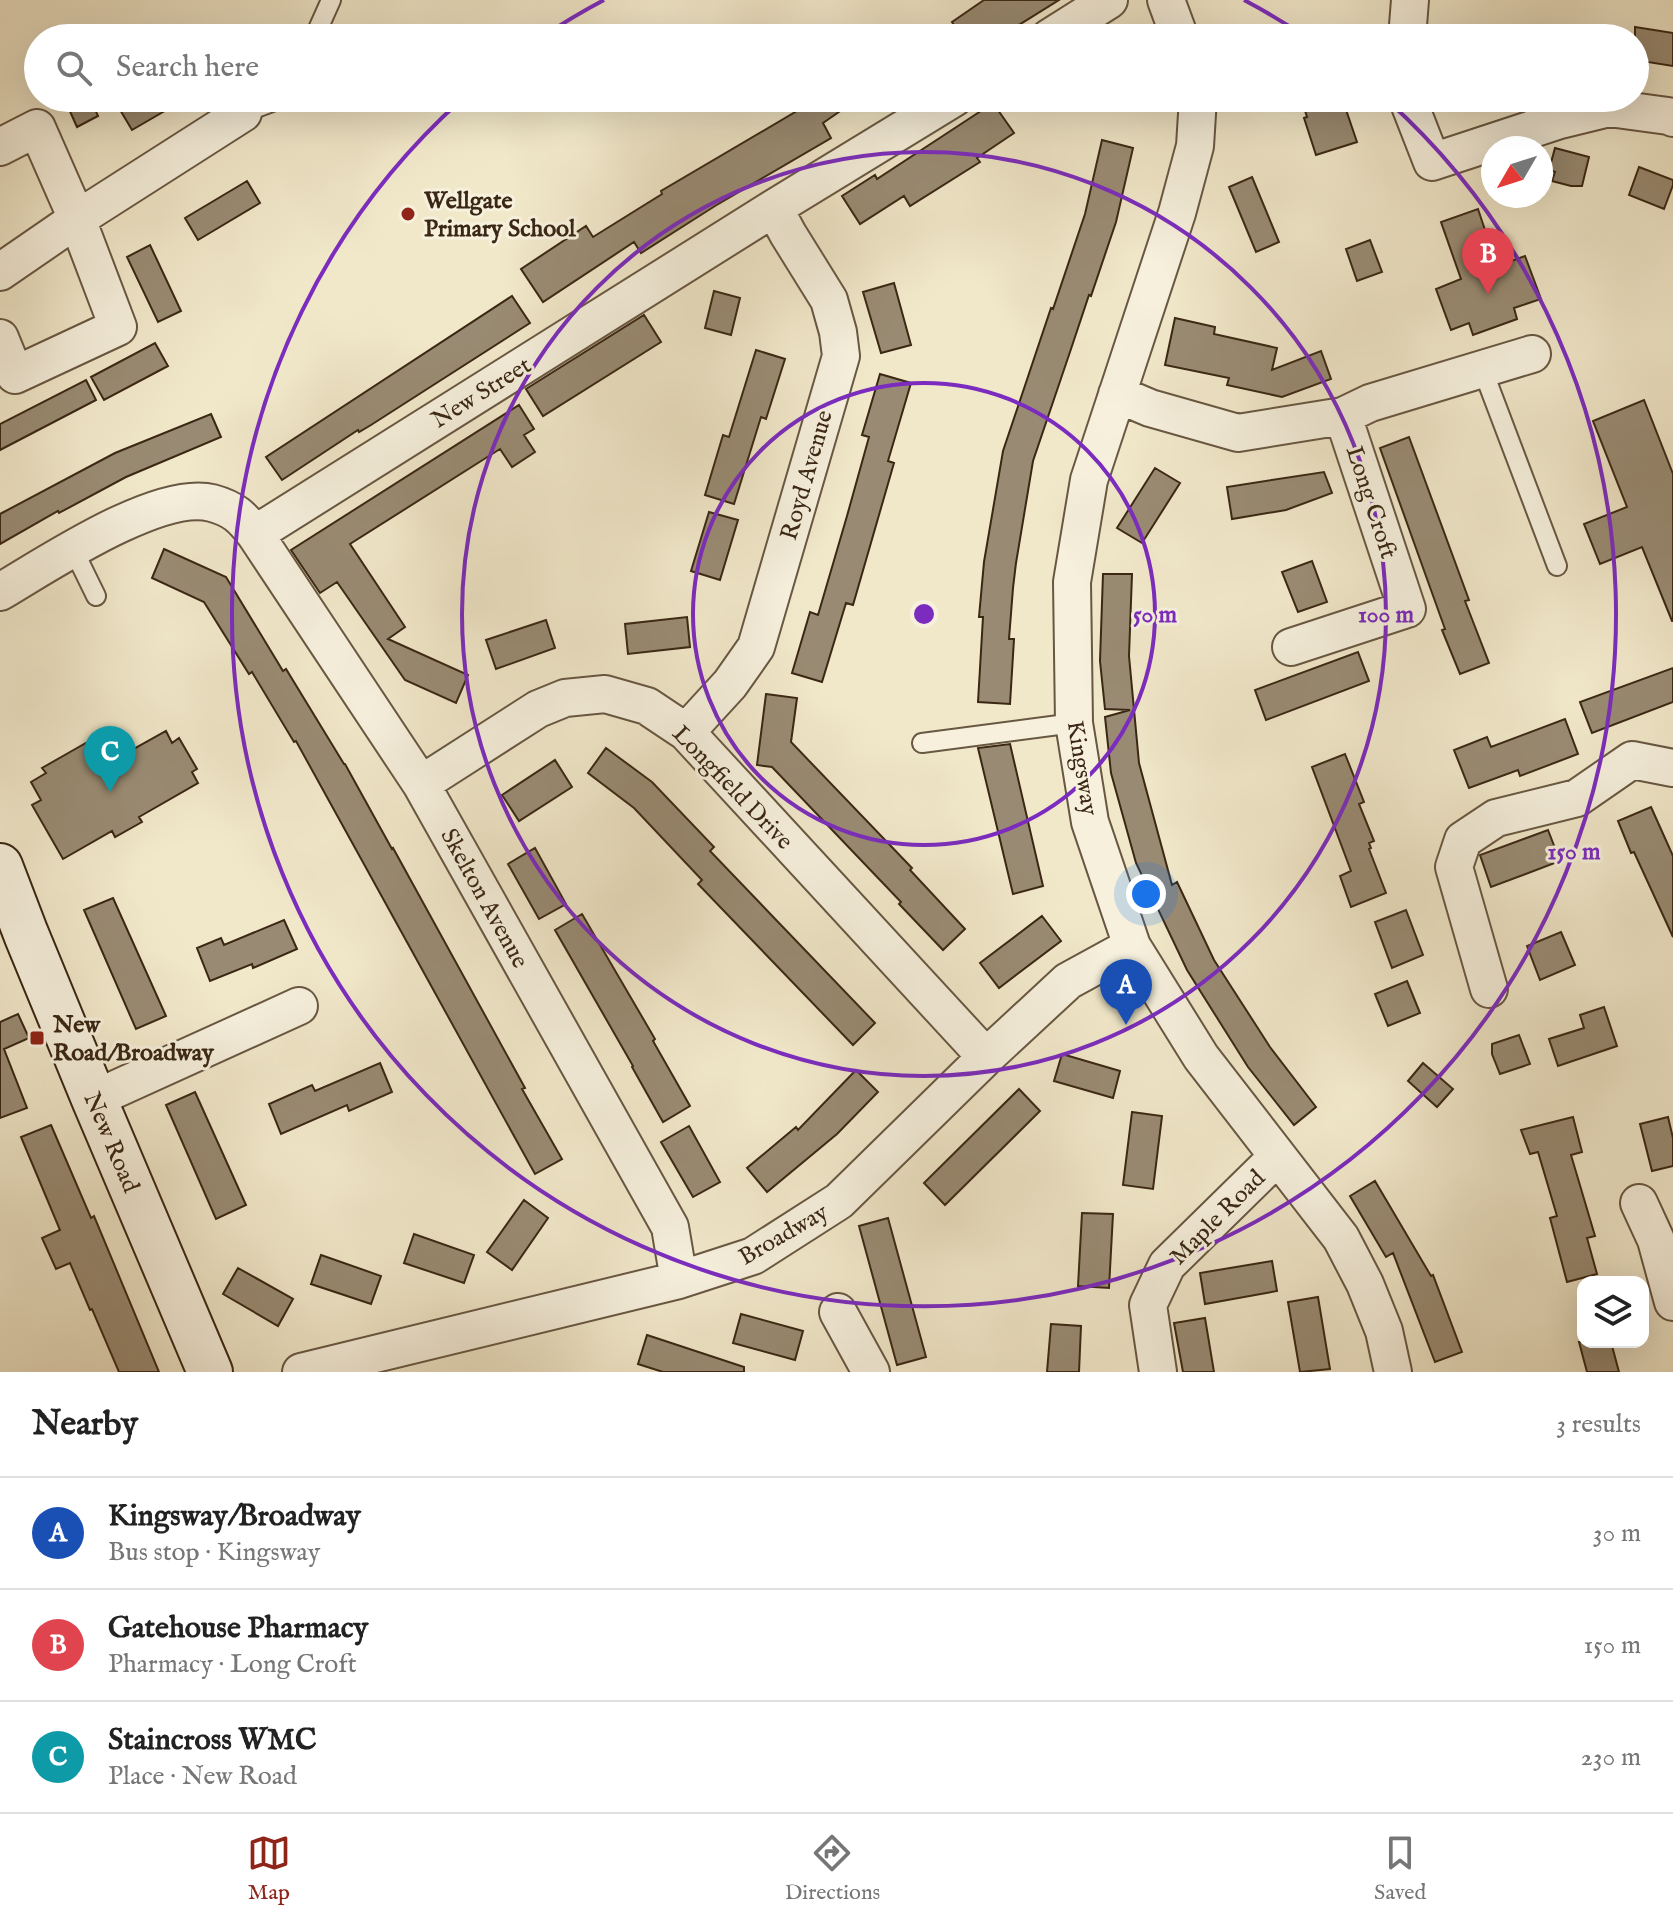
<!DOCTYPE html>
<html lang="en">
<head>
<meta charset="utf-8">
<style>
	body { margin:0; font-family:"IM FELL English",serif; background:#f2f2f2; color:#222 }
	.controls { position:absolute; right:24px; bottom:24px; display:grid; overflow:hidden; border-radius:16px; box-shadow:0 8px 32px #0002 }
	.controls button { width:72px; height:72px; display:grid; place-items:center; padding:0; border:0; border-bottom:2px solid #e0e0e0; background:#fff; color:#222; font:40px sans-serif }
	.compass { position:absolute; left:1481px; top:136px; width:72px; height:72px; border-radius:50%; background:#fff; box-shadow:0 8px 32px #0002; rotate:231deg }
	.you { position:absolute; left:1146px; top:894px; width:28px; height:28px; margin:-20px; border:6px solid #fff; border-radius:50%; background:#1a73e8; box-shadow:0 0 0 12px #1a73e833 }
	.badge { display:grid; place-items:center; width:52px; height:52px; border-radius:50%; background:#8f2418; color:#fff; font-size:26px; font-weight:700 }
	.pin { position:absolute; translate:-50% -66px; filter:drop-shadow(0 2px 4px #0008) }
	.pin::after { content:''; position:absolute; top:42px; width:28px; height:24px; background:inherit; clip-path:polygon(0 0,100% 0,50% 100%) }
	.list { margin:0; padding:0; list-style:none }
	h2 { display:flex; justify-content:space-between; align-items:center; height:104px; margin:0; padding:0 32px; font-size:34px }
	h2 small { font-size:26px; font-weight:400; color:#767676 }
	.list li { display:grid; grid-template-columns:52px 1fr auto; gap:24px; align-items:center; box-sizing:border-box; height:112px; padding:0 32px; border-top:2px solid #e0e0e0 }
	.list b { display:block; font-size:30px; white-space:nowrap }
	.list p { margin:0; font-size:26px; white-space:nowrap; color:#767676 }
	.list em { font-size:26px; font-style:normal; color:#767676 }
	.icon { flex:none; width:44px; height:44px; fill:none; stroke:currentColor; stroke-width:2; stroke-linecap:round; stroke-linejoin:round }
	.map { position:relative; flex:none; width:1673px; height:1372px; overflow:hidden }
	.search { position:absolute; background:#fff; box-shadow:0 8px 32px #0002; left:24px; right:24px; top:24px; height:88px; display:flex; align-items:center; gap:20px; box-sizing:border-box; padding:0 28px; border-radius:44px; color:#767676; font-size:30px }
	.sheet { height:440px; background:#fff }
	nav { display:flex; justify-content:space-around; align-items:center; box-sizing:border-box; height:112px; border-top:2px solid #e0e0e0; background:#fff; font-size:22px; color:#767676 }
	nav a { display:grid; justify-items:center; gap:4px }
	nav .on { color:#8f2418 }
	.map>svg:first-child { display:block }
</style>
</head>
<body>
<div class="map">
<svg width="1673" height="1372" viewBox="0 0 1673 1372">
	<rect width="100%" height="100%" fill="#f1e8ca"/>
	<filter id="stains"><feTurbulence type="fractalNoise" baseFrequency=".0025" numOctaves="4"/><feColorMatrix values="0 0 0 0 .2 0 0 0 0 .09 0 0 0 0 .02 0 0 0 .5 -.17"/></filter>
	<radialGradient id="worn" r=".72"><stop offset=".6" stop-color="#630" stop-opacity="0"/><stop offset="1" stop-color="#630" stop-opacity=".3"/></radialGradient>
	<path fill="#998b73" stroke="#3a2714" stroke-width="2" d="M984,0H1059L998,38H962L952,22Z
		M1635,27L1673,33V66L1635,60Z
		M64,98H90L98,116L77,127Z
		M135,98H187L132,130L119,108Z
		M819,98H859L823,123L831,138L715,206L641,253L634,242L543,302L521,269L586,226L593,237L662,194L661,191Z
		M1301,98H1342L1357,142L1316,155L1304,118L1307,117Z
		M993,103L1014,133L977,158L980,162L910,206L904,196L860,224L842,196L875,175L877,179Z
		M1102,140L1133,148L1116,222L1091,296L1089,295L1071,349L1033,461L1016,563L1013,588L1009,639H1014L1010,704L978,702L983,617H979L984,562L1003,451L1051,308L1053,309L1085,214Z
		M1555,148L1589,157L1582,186H1571L1552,181L1555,172L1549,170Z
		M1639,167L1673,180V185L1664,209L1629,195Z
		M1252,177L1279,242L1256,252L1229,187Z
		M247,181L260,203L198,240L185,218Z
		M1478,209L1497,266L1525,256L1541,299L1514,308L1517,319L1473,335L1469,323L1451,330L1436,289L1461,279L1441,222Z
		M1370,240L1382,272L1357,281L1346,249Z
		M150,245L181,311L158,322L127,257Z
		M894,283L911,345L881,353L863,292Z
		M714,291L740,298L731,335L705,328Z
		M512,296L530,323L371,425L359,432L358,430L282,480L266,457Z
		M644,315L661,342L543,416L526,389Z
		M1175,318L1215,327L1214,334L1277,348L1272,370L1321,351L1331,379L1282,397L1227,385L1229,378L1165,365Z
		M155,343L168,366L104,400L91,377Z
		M756,350L785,359L766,419L761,417L734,504L705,495L723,435L729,437Z
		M880,374L911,383L888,461L894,463L853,605L846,603L822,682L792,673L810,612L818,615L847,516L869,437L862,435Z
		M86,380L96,400L0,450V424Z
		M1644,400L1673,474V621H1672L1642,547L1600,564L1584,524L1627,507L1593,421Z
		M519,405L534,429L524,435L535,452L512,467L500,449L350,544L405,627L388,639L468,675L456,703L405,680L337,582L320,593L291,550Z
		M211,414L221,437L126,477L59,513L58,511L0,544V514L115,453Z
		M1409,437L1469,600L1465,601L1489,663L1460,674L1442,630L1445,629L1380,448Z
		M1155,468L1180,483L1142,543L1117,528Z
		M1324,472L1332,493L1286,510L1232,519L1227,487Z
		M709,512L738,520L720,580L691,571Z
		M164,549L226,577L283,671L286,669L344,764H345L392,849L393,848L525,1088L522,1089L562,1159L535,1174L296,741L294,742L252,672L249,674L204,602L152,578Z
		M1312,561L1327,602L1298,612L1282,572Z
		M1103,574H1132L1129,656L1139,763L1172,885L1177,882L1214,960L1270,1047L1316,1107L1294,1125L1248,1067L1187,970L1136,863L1111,773L1105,717L1130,710L1105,709L1100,661Z
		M687,617L690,647L628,654L625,624Z
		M546,620L555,648L496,669L486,640Z
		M1358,652L1369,681L1266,720L1255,690Z
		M1673,668V702L1592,733L1580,702Z
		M766,694L797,698L791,742L912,868L910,870L965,929L943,950L899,904L901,902L772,767L757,765Z
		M1565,719L1578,754L1520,776L1518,770L1469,788L1454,750L1487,737L1491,747Z
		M166,731L172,743L179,738L197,769L192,772L198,783L139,817L142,822L115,837L112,831L63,859L32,805L41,800L31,782L46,773L42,768L91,740L105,765Z
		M1010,744L1043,886L1013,894L978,748Z
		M606,748L652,782L714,847L710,851L875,1023L853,1045L698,884L702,880L634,808L588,773Z
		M1345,754L1364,802L1359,804L1374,841L1369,843L1371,848L1369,849L1386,893L1351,907L1340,876L1351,871L1312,767Z
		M555,760L572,787L519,821L502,795Z
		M1651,807L1673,856V937L1634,852L1631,853L1618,821Z
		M1548,830L1560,861L1491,887L1480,855Z
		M535,848L566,904L539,919L508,864Z
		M113,898L166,1016L136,1029L84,910Z
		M1406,910L1423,955L1392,968L1375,922Z
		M582,914L655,1039L653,1041L690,1106L663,1122L632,1067L633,1066L555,930Z
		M1042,916L1061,941L999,988L980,963Z
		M284,920L297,949L253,968L252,964L210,981L197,948L221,938L224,945Z
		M1561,932L1575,965L1540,980L1527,946Z
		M1407,981L1420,1013L1388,1026L1375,994Z
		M1604,1007L1617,1046L1558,1066L1549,1039L1584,1028L1580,1015Z
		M18,1014L29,1038L4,1049L27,1108L0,1118V1022Z
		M1519,1035L1530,1064L1500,1074L1492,1054V1044Z
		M1062,1054L1120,1071L1113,1098L1054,1081Z
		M380,1063L392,1092L349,1111L347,1105L281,1134L269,1104L312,1085L315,1091Z
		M1423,1063L1453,1089L1437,1107L1408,1081Z
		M856,1070L878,1092L837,1134L767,1192L747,1168L796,1127L798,1130Z
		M1019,1089L1040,1111L945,1205L924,1183Z
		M195,1092L246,1205L216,1219L166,1105Z
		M1132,1112L1162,1116L1153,1189L1123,1185Z
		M1573,1117L1582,1152L1571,1155L1595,1236L1587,1238L1597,1274L1567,1282L1550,1218L1557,1216L1538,1152L1530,1154L1521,1130Z
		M1668,1117L1673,1138V1166L1652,1171L1640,1124Z
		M51,1125L91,1218L94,1216L159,1372H119L92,1309L90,1310L70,1263L56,1269L42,1238L60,1230L21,1137Z
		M689,1126L720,1182L693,1197L661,1142Z
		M1375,1181L1431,1276L1433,1275L1462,1352L1435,1362L1393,1253L1386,1257L1350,1196Z
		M524,1200L548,1218L512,1270L487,1252Z
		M1082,1213L1113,1214L1109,1288L1078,1286Z
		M888,1218L926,1357L897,1365L859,1226Z
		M414,1234L474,1255L464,1283L404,1263Z
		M321,1255L381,1276L371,1304L311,1284Z
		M1272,1261L1277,1291L1205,1304L1200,1273Z
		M238,1268L293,1299L278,1326L223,1294Z
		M1318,1297L1330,1369L1300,1372L1288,1302Z
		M741,1314L803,1331L795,1360L733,1343Z
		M1205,1318L1214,1372H1183L1174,1323Z
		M1051,1324L1081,1326L1079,1372H1047Z
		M647,1335L744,1367V1372H663L638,1364Z
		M1579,1342H1611L1619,1372H1587Z"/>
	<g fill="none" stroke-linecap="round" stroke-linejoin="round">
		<g stroke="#685742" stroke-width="22">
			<path id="lane" d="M314,38L331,0
				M243,113L272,102L276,98
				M1482,368L1557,566
				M73,549L96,596
				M922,743L1074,723"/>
		</g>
		<g stroke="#685742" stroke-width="40">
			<path id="street" d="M1166,0L1180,38
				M1049,38L1109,0
				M1407,38L1410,0
				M1198,98L1195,146L1177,213L1089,480L1072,582L1074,723L1090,822L1132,946L1201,1057L1341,1238L1365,1284L1384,1331L1393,1372
				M1407,98L1432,162L1560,120L1609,108L1668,116L1673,118
				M0,147L37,128L77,219L118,327L15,375L0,338
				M0,272L77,219L243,113
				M1117,394L1150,408L1238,433L1343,416L1370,403L1532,354
				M255,534L421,784L670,1227L679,1280
				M0,592C46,565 159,489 212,503C234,509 242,517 255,534L774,208L954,98
				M1291,647L1407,609L1343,416
				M686,732L730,684L756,647L841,356L838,332L829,300L788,234L774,208
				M421,784L538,709L565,698L605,694L647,706L686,732L986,1057
				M1489,989L1454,867L1463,840L1496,818L1577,798L1632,760L1673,768
				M94,1099L299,1006
				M1639,1203L1656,1240L1673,1302
				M838,1312L871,1372
				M301,1372L679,1280L753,1256L839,1201L986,1057L1068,981L1132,946
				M1158,1372L1148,1305L1167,1265L1277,1157"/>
		</g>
		<g stroke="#3a2714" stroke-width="48">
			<path id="secondary" d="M0,866L26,934L94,1099L210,1372"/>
		</g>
		<use href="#lane" stroke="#f6f0dd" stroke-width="18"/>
		<use href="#street" stroke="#f6f0dd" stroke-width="36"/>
		<use href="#secondary" stroke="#f6f0dd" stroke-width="44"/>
	</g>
	<g fill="none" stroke="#7b2cbf" stroke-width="4">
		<circle cx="924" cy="614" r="231"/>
		<circle cx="924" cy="614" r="462"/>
		<path d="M542 37A692 692 0 0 1 604 0M1244 0A692 692 0 0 1 1306 37M1387 100A692 692 0 1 1 461 100"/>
	</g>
	<g fill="#8f2418" stroke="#f6f0dd" stroke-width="3">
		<circle cx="408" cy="214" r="8"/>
		<rect x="29" y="1030" width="16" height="16" rx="4"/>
	</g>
	<g text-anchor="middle" stroke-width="6" stroke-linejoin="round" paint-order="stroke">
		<g font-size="24" font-weight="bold" fill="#3a2714" stroke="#f6f0dd" text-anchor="start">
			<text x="424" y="208">Wellgate<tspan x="424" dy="28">Primary School</tspan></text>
			<text x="53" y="1032">New<tspan x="53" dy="28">Road/Broadway</tspan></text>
		</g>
		<g font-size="24" fill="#3a2714" stroke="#f6f0dd">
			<text transform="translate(481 392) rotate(-32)" y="8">New Street</text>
			<text transform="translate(806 475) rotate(-74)" y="8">Royd Avenue</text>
			<text transform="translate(1372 502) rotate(72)" y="8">Long Croft</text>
			<text transform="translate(1083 768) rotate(81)" y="8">Kingsway</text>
			<text transform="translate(733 787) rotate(46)" y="8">Longfield Drive</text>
			<text transform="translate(485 898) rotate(61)" y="8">Skelton Avenue</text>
			<text transform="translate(112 1142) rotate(67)" y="8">New Road</text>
			<text transform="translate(1217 1217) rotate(-45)" y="8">Maple Road</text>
			<text transform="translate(783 1234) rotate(-30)" y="8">Broadway</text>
		</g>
	</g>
	<circle cx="924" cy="614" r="12" fill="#7b2cbf" stroke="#f6f0dd" stroke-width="4"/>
	<g font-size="24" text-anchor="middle" font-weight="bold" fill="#7b2cbf" stroke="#f6f0dd" stroke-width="6" stroke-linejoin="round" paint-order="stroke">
		<text x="1155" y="622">50 m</text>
		<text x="1386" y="622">100 m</text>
		<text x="1574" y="859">150 m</text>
	</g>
	<rect width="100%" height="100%" filter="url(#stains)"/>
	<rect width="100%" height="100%" fill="url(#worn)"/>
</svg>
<div class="controls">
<button><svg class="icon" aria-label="layers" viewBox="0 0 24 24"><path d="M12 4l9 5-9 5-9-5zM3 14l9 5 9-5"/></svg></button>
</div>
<svg class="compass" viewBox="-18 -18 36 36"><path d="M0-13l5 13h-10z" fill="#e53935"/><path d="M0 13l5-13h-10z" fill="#767676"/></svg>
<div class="you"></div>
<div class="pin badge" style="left:1126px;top:1025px;background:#1a4fb4">A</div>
<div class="pin badge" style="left:1488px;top:294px;background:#e0444e">B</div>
<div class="pin badge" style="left:110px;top:792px;background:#0f9aa8">C</div>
<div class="search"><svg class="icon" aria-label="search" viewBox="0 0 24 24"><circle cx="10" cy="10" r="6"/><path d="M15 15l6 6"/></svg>Search here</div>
</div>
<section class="sheet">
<h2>Nearby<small>3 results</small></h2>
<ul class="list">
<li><span class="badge" style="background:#1a4fb4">A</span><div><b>Kingsway/Broadway</b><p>Bus stop · Kingsway</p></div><em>30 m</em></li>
<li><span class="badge" style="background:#e0444e">B</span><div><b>Gatehouse Pharmacy</b><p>Pharmacy · Long Croft</p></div><em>150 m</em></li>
<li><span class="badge" style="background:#0f9aa8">C</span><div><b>Staincross WMC</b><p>Place · New Road</p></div><em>230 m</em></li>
</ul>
</section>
<nav>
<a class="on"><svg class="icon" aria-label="map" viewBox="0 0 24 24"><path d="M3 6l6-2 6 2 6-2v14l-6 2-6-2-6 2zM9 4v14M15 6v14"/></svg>Map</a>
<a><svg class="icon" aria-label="directions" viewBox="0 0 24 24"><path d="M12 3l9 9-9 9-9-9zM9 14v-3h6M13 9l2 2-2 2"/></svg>Directions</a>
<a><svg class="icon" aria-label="saved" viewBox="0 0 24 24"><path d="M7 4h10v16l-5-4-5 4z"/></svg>Saved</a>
</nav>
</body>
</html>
